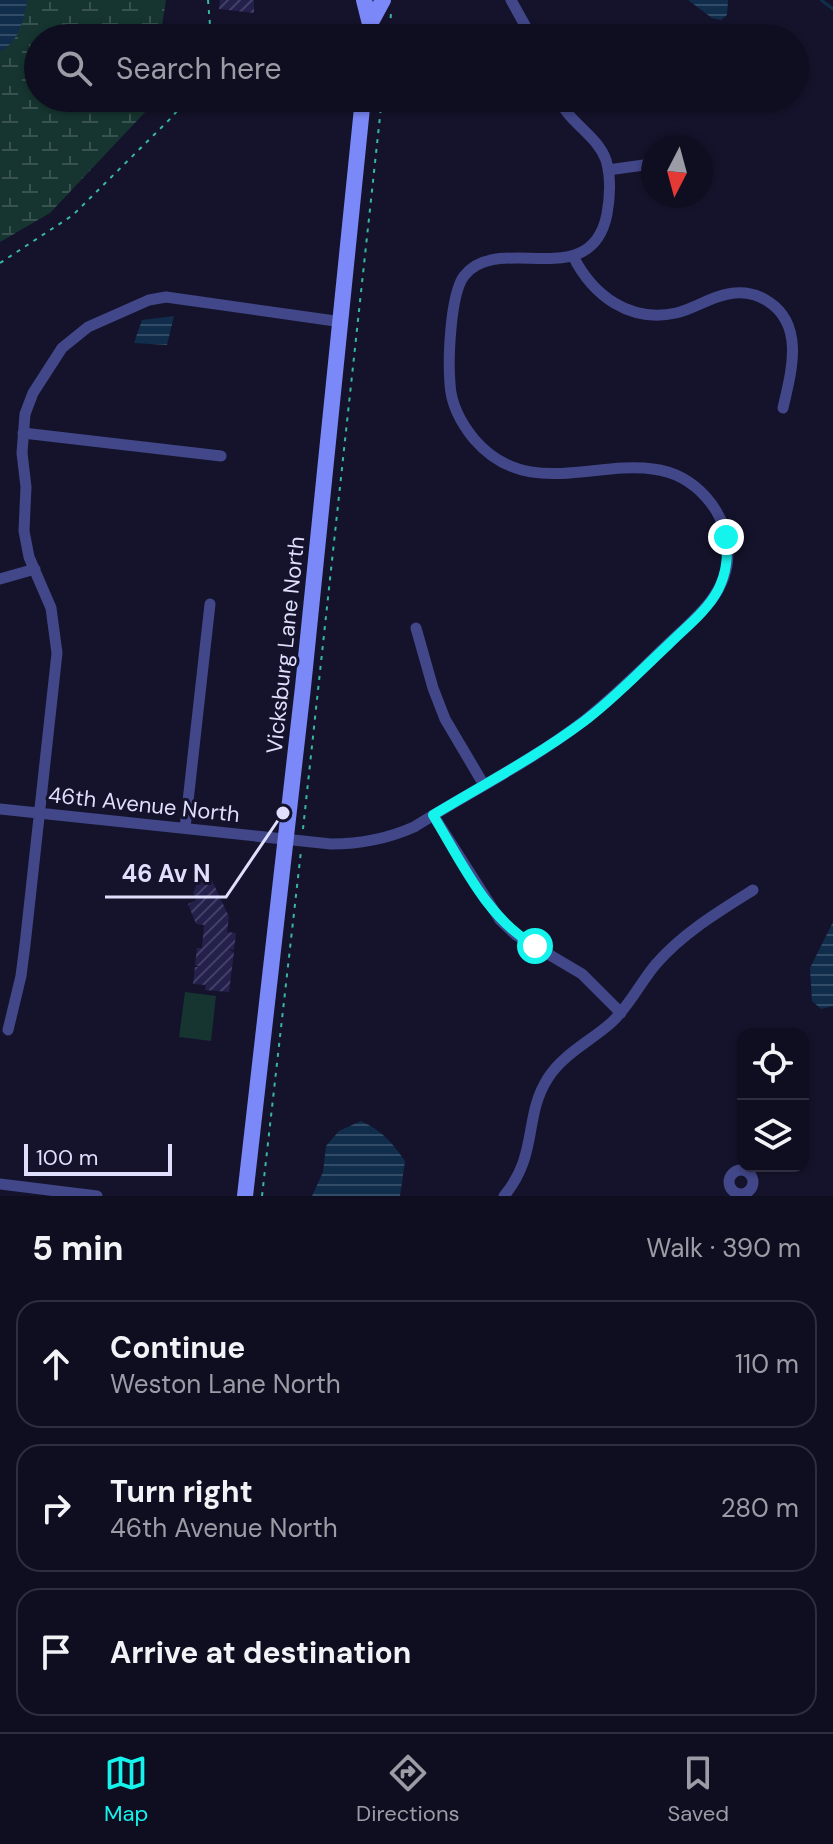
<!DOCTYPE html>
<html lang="en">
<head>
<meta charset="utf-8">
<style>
	body { margin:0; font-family:"DM Sans",sans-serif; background:#1d1c2d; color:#f1f3f6 }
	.controls { position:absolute; right:24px; bottom:24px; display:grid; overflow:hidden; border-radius:16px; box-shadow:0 2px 6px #0004 }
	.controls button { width:72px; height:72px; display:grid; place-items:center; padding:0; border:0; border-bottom:2px solid #2f2e3e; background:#0f0e20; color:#f1f3f6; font:40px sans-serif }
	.compass { position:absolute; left:641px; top:136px; width:72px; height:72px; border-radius:50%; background:#0f0e20; box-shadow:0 2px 6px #0004; rotate:186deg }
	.scale { position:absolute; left:24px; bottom:20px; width:148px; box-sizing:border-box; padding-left:8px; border:4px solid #dfdffd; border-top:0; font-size:22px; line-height:28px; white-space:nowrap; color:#dfdffd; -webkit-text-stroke:6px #14132b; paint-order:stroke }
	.stop { position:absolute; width:24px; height:24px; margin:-18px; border:6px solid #15f3ed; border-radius:50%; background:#fff }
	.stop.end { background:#15f3ed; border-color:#fff; box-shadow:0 2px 8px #0008 }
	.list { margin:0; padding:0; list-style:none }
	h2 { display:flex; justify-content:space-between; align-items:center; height:104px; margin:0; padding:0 32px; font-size:34px }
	h2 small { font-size:26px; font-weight:400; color:#9b9ca5 }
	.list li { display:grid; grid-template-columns:52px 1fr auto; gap:24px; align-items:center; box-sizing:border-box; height:128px; margin:0 16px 16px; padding:0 16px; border:2px solid #2f2e3e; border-radius:24px }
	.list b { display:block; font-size:30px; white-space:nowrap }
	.list p { margin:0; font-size:26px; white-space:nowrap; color:#9b9ca5 }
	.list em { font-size:26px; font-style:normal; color:#9b9ca5 }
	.icon { flex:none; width:44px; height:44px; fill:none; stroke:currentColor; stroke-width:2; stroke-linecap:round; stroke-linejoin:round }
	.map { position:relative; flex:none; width:833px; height:1196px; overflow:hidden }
	.search { position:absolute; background:#0f0e20; box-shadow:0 2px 6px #0004; left:24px; right:24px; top:24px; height:88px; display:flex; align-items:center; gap:20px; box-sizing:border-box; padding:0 28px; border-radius:44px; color:#9b9ca5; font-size:30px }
	.sheet { height:536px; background:#0f0e20 }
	nav { display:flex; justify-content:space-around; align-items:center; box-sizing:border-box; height:112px; border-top:2px solid #2f2e3e; background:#0f0e20; font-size:22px; color:#9b9ca5 }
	nav a { display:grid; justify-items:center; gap:4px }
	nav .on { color:#15f3ed }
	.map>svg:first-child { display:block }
</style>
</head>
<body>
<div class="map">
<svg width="833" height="1196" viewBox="0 0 833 1196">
	<defs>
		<pattern id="wetland-marsh" width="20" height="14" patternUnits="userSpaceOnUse" patternTransform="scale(2)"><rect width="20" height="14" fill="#163530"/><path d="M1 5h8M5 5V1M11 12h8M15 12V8" fill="none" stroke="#37524f"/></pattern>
		<pattern id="water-rules" width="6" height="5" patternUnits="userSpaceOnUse" patternTransform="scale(2)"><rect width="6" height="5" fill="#102e4c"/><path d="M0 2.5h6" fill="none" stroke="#324c67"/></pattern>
		<pattern id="building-hatch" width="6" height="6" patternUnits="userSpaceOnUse" patternTransform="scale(2)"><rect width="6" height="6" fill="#23204b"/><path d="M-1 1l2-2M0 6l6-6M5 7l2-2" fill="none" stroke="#424066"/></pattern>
	</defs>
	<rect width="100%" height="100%" fill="#14132b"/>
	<path fill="url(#wetland-marsh)" d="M0,0H166L160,38H38V98H150L148,109L50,213L0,242Z"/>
	<path fill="#163530" d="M185,992L216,996L211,1041L179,1037Z"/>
	<path fill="url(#water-rules)" d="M0,0H27C25,18 18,44 0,51Z
		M688,0H728L727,15L721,20L712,18Z
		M174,316L167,345L134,343L142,320Z
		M833,922V1006L821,1009L812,1001L810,968Z
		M361,1121C382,1131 392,1142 405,1161L400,1196H312L323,1172L326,1146L339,1131Z"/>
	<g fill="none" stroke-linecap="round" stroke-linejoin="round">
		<path stroke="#102e4c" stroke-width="3" d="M821,0L833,9"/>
	</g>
	<path fill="url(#building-hatch)" d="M220,0H254V13L219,9Z
		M201,875L210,876L229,917L227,932L236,933L234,950L228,949L234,952L229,992L205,990L206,985L193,984L195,967H200L195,965L197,948H202L204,925L196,924L188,904L196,900L193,893Z"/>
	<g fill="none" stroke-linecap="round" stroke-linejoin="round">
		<path stroke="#38b8a0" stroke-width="2" stroke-dasharray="4 6" stroke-linecap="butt" d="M208,0L211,38
			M389,38L391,13
			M0,263L73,215L173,116L187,98
			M303,829L382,98
			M262,1196L301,851"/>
		<path stroke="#414788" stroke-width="11" d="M511,0L532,38
			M608,170L644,165
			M573,256C593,296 630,323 676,313C694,309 710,297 728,294C742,291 756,293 769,302C805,326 791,373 783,408
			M23,433L221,456
			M0,579L35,569
			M416,628L433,688L445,719L484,785
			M0,809L331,844C361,844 387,839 414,827C471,791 532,761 585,720C614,697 640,671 666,646C693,620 729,594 728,552C727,511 695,474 653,469C592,461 525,499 474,439C461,423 451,405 450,384C448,360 450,295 464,276C498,231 591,295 607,214C610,197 611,177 606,160C597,135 569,123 558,98
			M433,815L500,920L516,935L582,974L621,1013
			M185,828L210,604
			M8,1030L21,976L25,945L57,653L51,608L29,557L24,531L26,487L22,453L25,414L33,393L62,348L88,327L149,300L166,297L342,322
			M729 1182a12 12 0 1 1 24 0a12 12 0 1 1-24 0Z
			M0,1184L97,1196
			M504,1196C539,1154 523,1117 548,1078C563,1054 591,1041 612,1022C630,1005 640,983 656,964C683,933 718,912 753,890"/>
		<path stroke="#7b88f8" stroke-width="16" d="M364,0L370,24L369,38
			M370,24L383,0
			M245,1196L303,687L363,98"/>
	</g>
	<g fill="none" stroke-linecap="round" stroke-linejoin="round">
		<path stroke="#15f3ed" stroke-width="10" d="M535,946C486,917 462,863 433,815C483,785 536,757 583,722C614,699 641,670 669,644C686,627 707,611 718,590C727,572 728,556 726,537"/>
	</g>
	<g text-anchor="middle" stroke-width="6" stroke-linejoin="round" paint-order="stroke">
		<g font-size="22" fill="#dfdffd" stroke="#14132b">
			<text transform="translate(285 645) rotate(-84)" y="8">Vicksburg Lane North</text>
			<text transform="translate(144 804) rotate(6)" y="8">46th Avenue North</text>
		</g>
	</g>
	<path fill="none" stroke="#dfdffd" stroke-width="3" d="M283 813L226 897H105"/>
	<circle fill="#dfdffd" stroke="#14132b" stroke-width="3" cx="283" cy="813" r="8"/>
	<g font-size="24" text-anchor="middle" font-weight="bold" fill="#dfdffd" stroke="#14132b" stroke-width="6" stroke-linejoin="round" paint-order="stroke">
		<text x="166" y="882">46 Av N</text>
	</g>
</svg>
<div class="controls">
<button><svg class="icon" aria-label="locate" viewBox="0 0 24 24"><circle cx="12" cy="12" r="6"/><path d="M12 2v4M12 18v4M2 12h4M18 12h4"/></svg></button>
<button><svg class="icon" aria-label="layers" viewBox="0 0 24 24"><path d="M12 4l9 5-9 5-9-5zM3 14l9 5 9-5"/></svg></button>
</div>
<svg class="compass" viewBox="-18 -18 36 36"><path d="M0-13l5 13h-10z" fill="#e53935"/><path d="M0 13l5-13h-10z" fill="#9b9ca5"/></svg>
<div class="scale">100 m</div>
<div class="stop" style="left:535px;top:946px"></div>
<div class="stop end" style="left:726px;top:537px"></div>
<div class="search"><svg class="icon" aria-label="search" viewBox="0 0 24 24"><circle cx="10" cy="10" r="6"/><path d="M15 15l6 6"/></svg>Search here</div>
</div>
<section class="sheet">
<h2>5 min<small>Walk · 390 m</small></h2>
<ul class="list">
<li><svg class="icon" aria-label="ahead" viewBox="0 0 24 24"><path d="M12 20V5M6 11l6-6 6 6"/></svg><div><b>Continue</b><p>Weston Lane North</p></div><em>110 m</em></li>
<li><svg class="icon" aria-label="right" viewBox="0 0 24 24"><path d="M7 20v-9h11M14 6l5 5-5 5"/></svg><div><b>Turn right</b><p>46th Avenue North</p></div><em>280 m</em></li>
<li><svg class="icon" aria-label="arrive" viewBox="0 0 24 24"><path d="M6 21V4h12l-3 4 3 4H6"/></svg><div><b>Arrive at destination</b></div></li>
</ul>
</section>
<nav>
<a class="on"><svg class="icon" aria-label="map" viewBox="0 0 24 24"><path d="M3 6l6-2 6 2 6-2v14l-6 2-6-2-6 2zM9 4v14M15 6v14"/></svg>Map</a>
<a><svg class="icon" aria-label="directions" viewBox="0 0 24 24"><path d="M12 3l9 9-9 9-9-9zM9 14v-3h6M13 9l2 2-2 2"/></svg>Directions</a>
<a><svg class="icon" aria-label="saved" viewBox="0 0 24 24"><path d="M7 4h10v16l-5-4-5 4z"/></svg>Saved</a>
</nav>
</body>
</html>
